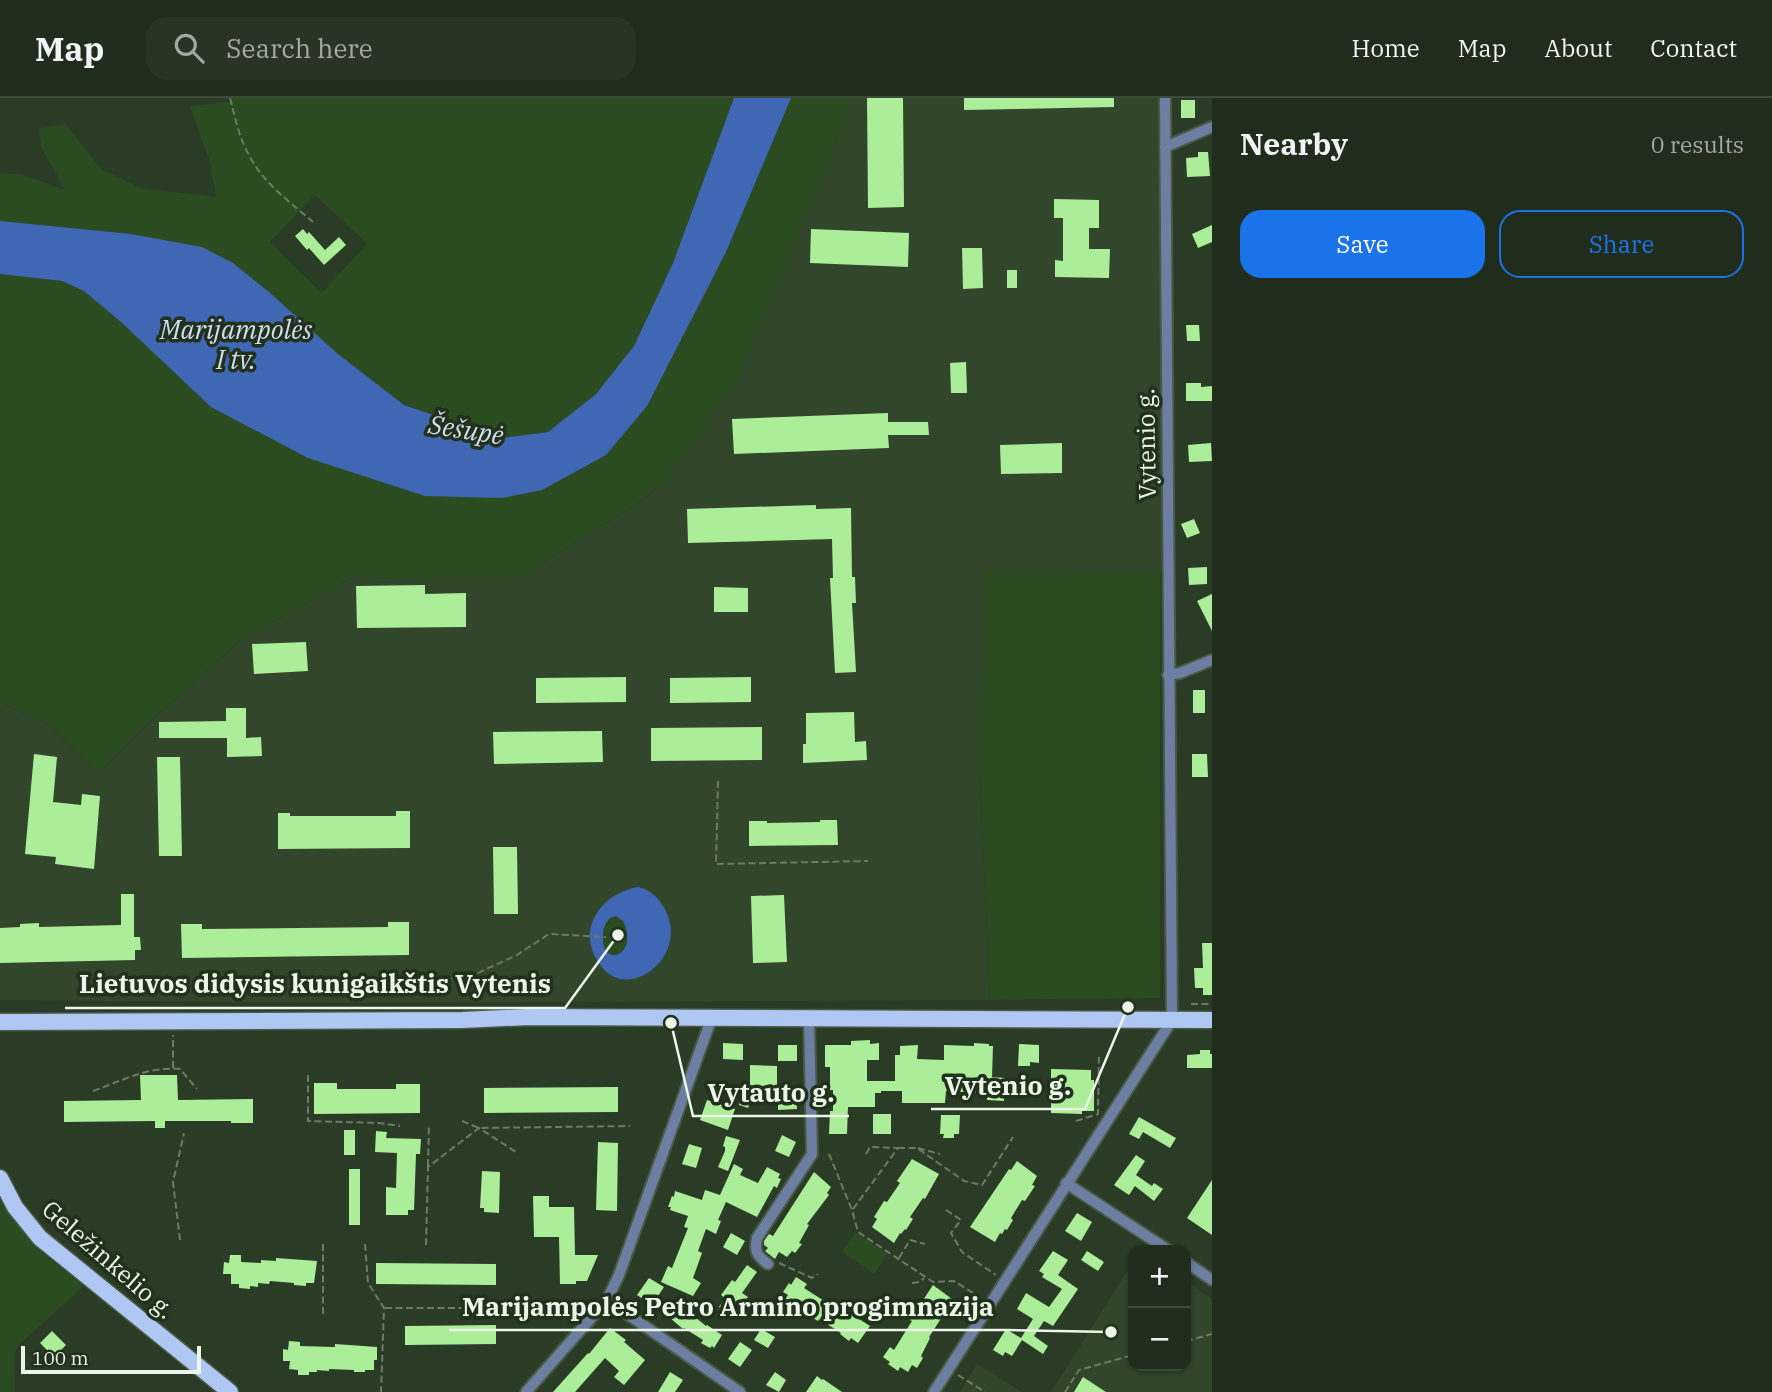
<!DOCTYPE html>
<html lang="en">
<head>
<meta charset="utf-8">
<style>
	body { margin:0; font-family:"IBM Plex Serif",serif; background:#283525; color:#f1f3f6 }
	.controls { position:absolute; right:21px; bottom:21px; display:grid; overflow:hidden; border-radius:14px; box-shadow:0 2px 5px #0004 }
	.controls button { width:63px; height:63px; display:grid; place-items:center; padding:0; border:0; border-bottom:2px solid #3d493b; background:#202d1c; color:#f1f3f6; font:35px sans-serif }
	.scale { position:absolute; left:21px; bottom:18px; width:180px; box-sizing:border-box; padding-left:7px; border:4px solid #ebf6e8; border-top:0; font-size:19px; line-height:24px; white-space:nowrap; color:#ebf6e8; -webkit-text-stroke:5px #21311c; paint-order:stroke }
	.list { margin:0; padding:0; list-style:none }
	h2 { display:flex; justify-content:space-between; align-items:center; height:91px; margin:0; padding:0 28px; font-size:30px }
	h2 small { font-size:23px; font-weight:400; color:#a2a8a3 }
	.actions { display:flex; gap:14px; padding:21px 28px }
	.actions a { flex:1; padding:16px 0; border:2px solid #1a73e8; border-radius:21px; text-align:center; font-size:24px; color:#1a73e8 }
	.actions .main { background:#1a73e8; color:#fff }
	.icon { flex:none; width:38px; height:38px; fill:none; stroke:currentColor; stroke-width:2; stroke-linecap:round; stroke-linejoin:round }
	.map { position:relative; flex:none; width:1212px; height:1294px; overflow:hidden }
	header { display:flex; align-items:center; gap:42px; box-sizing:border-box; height:98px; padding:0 35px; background:#202d1c; border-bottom:2px solid #3d493b }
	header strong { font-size:33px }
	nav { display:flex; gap:38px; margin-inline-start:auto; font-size:24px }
	.search { width:490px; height:63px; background:#283525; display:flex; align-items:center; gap:18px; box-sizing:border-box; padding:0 24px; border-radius:21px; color:#a2a8a3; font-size:26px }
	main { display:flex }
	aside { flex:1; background:#202d1c }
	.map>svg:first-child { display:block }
</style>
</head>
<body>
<header>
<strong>Map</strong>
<div class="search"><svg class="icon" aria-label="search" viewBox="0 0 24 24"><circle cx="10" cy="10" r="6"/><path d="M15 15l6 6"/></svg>Search here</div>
<nav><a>Home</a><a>Map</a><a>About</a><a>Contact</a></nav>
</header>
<main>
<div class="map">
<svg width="1212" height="1294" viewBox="0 0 1212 1294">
	<rect width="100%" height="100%" fill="#2a3c25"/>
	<path fill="#31462a" d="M852,0H1165L1169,469L1160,474L980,680L990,902L341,905L0,902V604L49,627L99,676L144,629L241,542L353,479L518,480L640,404L669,379L836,43Z
		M1133,1164V1268H1186V1183L1212,1201V1294H1051Z
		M977,1266L1022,1294H960Z"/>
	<path fill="#2b4b20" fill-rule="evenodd" d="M230,0H734L673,165L634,248L596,296L548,334L502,340L404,307L338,256L269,194L233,165L202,149L131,136L0,123V75L21,76L65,92L41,49L39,30L66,26L101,71L140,90L216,99L210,64L190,8L230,4ZM315,97L367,146L322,195L270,144Z
		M791,0H852L836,43L736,285L669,379L640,404L518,480L353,479L241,542L144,629L99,676L49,627L0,604V176L62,183L84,193L121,224L502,400L726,154Z
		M986,472L1160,474V900L990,902L980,680Z
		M616,818L623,822C640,857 600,871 603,840C603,831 604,826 610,820Z
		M0,1101L33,1145L44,1157L84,1188L18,1248L14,1256L15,1294H0Z
		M855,1134L888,1156L874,1176L842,1154Z"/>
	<path fill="#4067b4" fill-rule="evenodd" d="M734,0H791L726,154L647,308L606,357L542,392L502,400L425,398L308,360L211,309L121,224L84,193L62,183L0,176V123L131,136L202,149L233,165L269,194L338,256L404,307L502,340L548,334L596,296L634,248L673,165Z
		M638,789C650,792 657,798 663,808C693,856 629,906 601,868C574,833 600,796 638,789ZM616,818L623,823C640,857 602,870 603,841C603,832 604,826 610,820Z"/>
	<path fill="#aced99" d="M867,0H903L904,109L868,110Z
		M964,0H1114V9L964,12Z
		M1181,2H1195V20H1181Z
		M1198,54H1208L1210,78L1187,79L1186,60L1198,59Z
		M1054,101L1099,102V130H1089V151H1110L1109,180L1055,179V162L1063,163V120H1054Z
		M1212,127V144L1198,150L1192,136Z
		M303,131L307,136L309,134L325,152L339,139L346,147L324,167L309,150L307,152L295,138Z
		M811,131L909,135L908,169L810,165Z
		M962,150H982L983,190L963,191Z
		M1007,172H1017V190H1007Z
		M1186,227H1199L1200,243H1187Z
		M966,264L967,295H951L950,265Z
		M1186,285H1201V289L1212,288V303H1186Z
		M888,315V324H928L929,337H888L889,350L734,356L732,321Z
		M1062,345V375L1001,376L1000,347Z
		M1211,345L1212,363L1189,364L1188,347Z
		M816,407V411L851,410L852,479H855L856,505H852L856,574L835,575L830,480H833L832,441L688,445L687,411Z
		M1194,421L1200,435L1187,440L1181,426Z
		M1207,469V486L1189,487L1188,470Z
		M425,487V496L466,495V529L357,530L356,488Z
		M714,489L748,490V514H714Z
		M1212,496V533L1197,503Z
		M306,544L308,573L254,576L252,546Z
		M626,579V604L536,605V580Z
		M751,579V604L670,605V580Z
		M1193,592H1205V615H1193Z
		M226,610H246V640L261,639L262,658L227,659V640H159V624L226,623Z
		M854,614L855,644L866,643L867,662L803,665V646H806V615Z
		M762,629V662L651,663V630Z
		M602,633L603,664L494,666L493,634Z
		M34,656L57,659L53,704L81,707L82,696L100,698L94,771L55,766L56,759L25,756Z
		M1192,656H1207L1208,679H1192Z
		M157,659H180L182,758H159Z
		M396,713H410V750L278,751V715H290V718H396Z
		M820,722H837L838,747L749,748V723H767V725L820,724Z
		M493,749H517L518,816H494Z
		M121,796H134V839H140L141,852H135V862L0,865V830L20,829V826L39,825V829L121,827Z
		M784,797L787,864L753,865L751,798Z
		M388,824H409V857L182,860L181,826H202V831L388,829Z
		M1202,845H1212V897H1203V890H1195L1194,870H1203Z
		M870,942V946L879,945V962H867V983H895V957H900V948L918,947L917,961L944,962V947L974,948V945L989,946V948H993L992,979L1005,980L1004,1003L987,1002V998H980V995L946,993L945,1005H902V993H881V995H875V1009H848L847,1036H829L830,1013H833V992H830V969H825V947H851V943Z
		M723,945L743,946V962L723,961Z
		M1019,946L1039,947V965L1030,964V968H1018Z
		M778,947H797V963H778Z
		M1200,952H1210V956H1212V970H1187V957L1200,956Z
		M750,967L777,968V991L794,990V996H796L797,1011L778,1012V1001L751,1002L748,1010L739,1007L744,992L750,994Z
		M1051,971L1091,972V982H1094V1013H1082V1016L1051,1015Z
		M140,977H177L178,1002L253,1001V1025H231V1023H165V1030H155V1023L64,1024V1003L141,1002Z
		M314,985H337V991H396V986H420V1015L314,1016Z
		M618,989V1014L484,1015V990Z
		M707,1002L735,1011L728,1032L700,1022Z
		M873,1016H891V1036H873Z
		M941,1017H960L959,1036H954V1040H943L944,1036H940Z
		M1139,1019L1176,1040L1170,1050L1143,1034L1139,1041L1129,1036Z
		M344,1032H355V1057H344Z
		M376,1033L387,1034L386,1040L421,1041L420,1056H416L414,1112H408V1117H386V1089L396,1090L397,1055L375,1054Z
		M782,1037L796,1044L789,1059L775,1053Z
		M726,1038L740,1042L728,1073L718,1069L725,1053V1049L723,1048Z
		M598,1044L618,1045L617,1113L596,1112Z
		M689,1046L702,1050L696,1070L682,1066Z
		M1136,1057L1145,1063L1136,1077L1152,1088L1154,1085L1163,1091L1154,1103L1135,1088L1129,1097L1114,1087Z
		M912,1061L939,1076L925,1101L923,1100L910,1119L913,1121L906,1132L905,1131L901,1136L900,1135L894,1145L872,1129L877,1121L874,1119L884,1103L887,1104L900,1085L897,1083Z
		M1017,1063L1037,1078L1032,1087L1035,1088L1025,1103L1022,1102L1011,1120L1013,1122L1007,1132L1005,1131L1002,1136L1000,1135L995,1144L970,1129L1009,1071L1011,1072Z
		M734,1066L743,1071L740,1077L758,1085L767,1069L780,1076L778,1080L781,1081L777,1090L774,1088L757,1119L726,1104L718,1122L721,1123L716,1136L706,1131L698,1153L702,1155L693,1180L701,1185L693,1198L661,1184L668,1168L672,1170L688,1130L684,1129L688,1118L670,1112L671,1109H668L672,1098L674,1099L675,1093L702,1102L705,1092L720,1097Z
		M349,1071H360V1127H349Z
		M482,1073L500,1074L499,1115L484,1114V1110H480Z
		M814,1074L831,1089L827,1095L829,1097L807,1126L809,1127L799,1145L802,1146L795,1155L792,1153L787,1159L779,1154L775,1161L765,1153L768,1150L764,1147V1143L769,1136L773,1138Z
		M1212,1082V1137L1187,1120Z
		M533,1098H549V1109H574L575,1157H598L587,1183H576V1186H560L559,1139H534Z
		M1077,1115L1092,1124L1081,1143L1065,1133Z
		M731,1135L745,1143L737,1157L723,1149Z
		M1053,1153L1068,1162L1058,1177L1078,1191L1053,1228L1044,1223L1034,1238L1048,1248L1043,1256L1022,1242L1012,1258L1005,1254L1003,1258L993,1252L1006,1231L1021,1240L1033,1221L1017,1211L1026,1195L1049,1209L1062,1191L1042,1179L1044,1176L1039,1173Z
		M1087,1153L1104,1164L1098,1173L1081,1162Z
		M230,1157H241V1164L261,1165V1162L276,1163V1160L317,1163L314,1185H306V1188L294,1187V1185L270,1183L269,1186L258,1185V1189L250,1188V1191L239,1190V1186H231V1176H223L224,1164L229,1165Z
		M376,1165L496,1166V1187L376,1186Z
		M747,1167L757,1174L742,1195L748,1199L733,1219L719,1209L725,1200L721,1197L732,1182L735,1184Z
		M796,1179L807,1186L804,1190L832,1208L834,1205L870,1228L858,1245L851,1240L849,1243L840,1236L841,1235L819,1221L818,1223L808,1217L806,1220L800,1216L798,1218L788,1212L790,1209L783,1205L788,1197L783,1194L789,1185L791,1187Z
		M649,1180L664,1189L652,1207L637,1197Z
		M933,1187L952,1201L948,1207L951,1209L943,1220L942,1219L929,1239L930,1240L921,1258L923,1260L917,1270L912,1267L908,1274L900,1269L898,1273L888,1266L890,1264L883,1259L890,1249L894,1252L912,1223L910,1222Z
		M680,1207L706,1228L707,1227L722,1237L714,1250L712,1248L710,1250L701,1245L703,1242L684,1230L683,1231L670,1220Z
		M496,1227V1246L405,1247V1228Z
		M610,1230L626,1242L624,1244L645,1262L624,1287L614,1279L619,1273L605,1260L575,1294H553L588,1255L589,1256Z
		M761,1231L775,1239L768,1250L754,1242Z
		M52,1233L66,1247L54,1259L40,1245Z
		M289,1243L300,1244V1248L335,1249V1246L377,1249V1262H374V1272H365V1274H354V1272L329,1271V1273L317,1272V1274H309V1277H298V1272L289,1271L290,1263H283V1251L288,1252Z
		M740,1244L752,1252L740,1269L728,1261Z
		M670,1274L683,1282L675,1294H658Z
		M775,1274L786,1282L779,1294L766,1287Z
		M817,1278L822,1282L823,1281L842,1294H806Z
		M1083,1279L1106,1294H1074Z"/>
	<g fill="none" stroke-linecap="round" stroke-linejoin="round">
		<g stroke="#495a44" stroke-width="14">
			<path id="street" d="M1165,49L1212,29
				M1168,577L1180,575L1212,562
				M1066,1085L1168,1152
				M1186,1164L1212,1182
				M768,1166C757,1158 754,1154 757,1140L812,1056L809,921
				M607,1202L740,1294
				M526,1294L607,1202L619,1177L712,919
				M934,1294L1172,922L1165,0"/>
		</g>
		<g stroke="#495a44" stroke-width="19">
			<path id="primary" d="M0,924L462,922L529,919L1212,922
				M0,1080L15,1109L40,1140L230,1294"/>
		</g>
		<path stroke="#6b7b67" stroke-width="2" stroke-dasharray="7 3.5" stroke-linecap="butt" d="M230,0C235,19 239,40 249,57C263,85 290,104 313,124
			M718,683L716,766L868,763
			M447,881L469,879L517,857L549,836L606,839
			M1191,906H1212
			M173,970V937
			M308,977V1023L379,1025L400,1028
			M93,993C121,983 149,968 180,971L197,991
			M462,1023L479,1030L630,1028
			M1076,1023L1098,1016L1099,959
			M898,1050H917L964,1083L982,1087L1013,1039
			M918,1050L940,1056
			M829,1056L852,1112L858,1134L933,1184L954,1183L981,1200
			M428,1068L429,1026
			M853,1111L898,1050L870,1049L866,1056
			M946,1112L961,1122L951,1135L962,1154L996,1177
			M180,1142L173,1084L184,1035
			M323,1146V1217
			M365,1146L368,1185L384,1210L381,1294
			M426,1147L428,1069L479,1030L516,1054
			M899,1160L910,1142L925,1146
			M779,1165L812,1180L818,1176
			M912,1185L919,1184L924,1180
			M385,1210H511
			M1186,1243L1212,1236
			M958,1277L985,1294
			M1065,1294L1079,1272L1133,1257"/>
		<use href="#street" stroke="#6c7fa2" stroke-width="10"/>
		<use href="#primary" stroke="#afc7f2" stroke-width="16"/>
	</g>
	<g text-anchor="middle" stroke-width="7" stroke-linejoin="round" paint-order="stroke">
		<g font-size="24" fill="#ebf6e8" stroke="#21311c">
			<text transform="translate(1147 346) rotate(-91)" y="8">Vytenio g.</text>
			<text transform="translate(108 1162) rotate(41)" y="8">Geležinkelio g.</text>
		</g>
		<g font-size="26" font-style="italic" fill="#d0dcf1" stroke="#21311c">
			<text x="236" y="241">Marijampolės<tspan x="236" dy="30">I tv.</tspan></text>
			<text transform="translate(466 332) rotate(9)" y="9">Šešupė</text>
		</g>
	</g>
	<path fill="none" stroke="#ebf6e8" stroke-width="2.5" d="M618 837L565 910H65M1128 909L1085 1011H931M671 925L693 1018H849M1111 1234L1008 1232H449"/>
	<g fill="#ebf6e8" stroke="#21311c" stroke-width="2.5">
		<circle cx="618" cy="837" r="7"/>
		<circle cx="1128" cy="909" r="7"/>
		<circle cx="671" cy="925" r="7"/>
		<circle cx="1111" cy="1234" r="7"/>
	</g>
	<g font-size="26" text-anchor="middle" font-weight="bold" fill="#ebf6e8" stroke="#21311c" stroke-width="7" stroke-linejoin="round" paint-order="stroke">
		<text x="315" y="895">Lietuvos didysis kunigaikštis Vytenis</text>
		<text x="1008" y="997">Vytenio g.</text>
		<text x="771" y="1004">Vytauto g.</text>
		<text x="728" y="1218">Marijampolės Petro Armino progimnazija</text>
	</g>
</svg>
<div class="controls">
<button>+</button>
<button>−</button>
</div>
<div class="scale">100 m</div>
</div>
<aside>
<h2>Nearby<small>0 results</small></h2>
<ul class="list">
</ul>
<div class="actions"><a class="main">Save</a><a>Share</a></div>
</aside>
</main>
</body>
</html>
